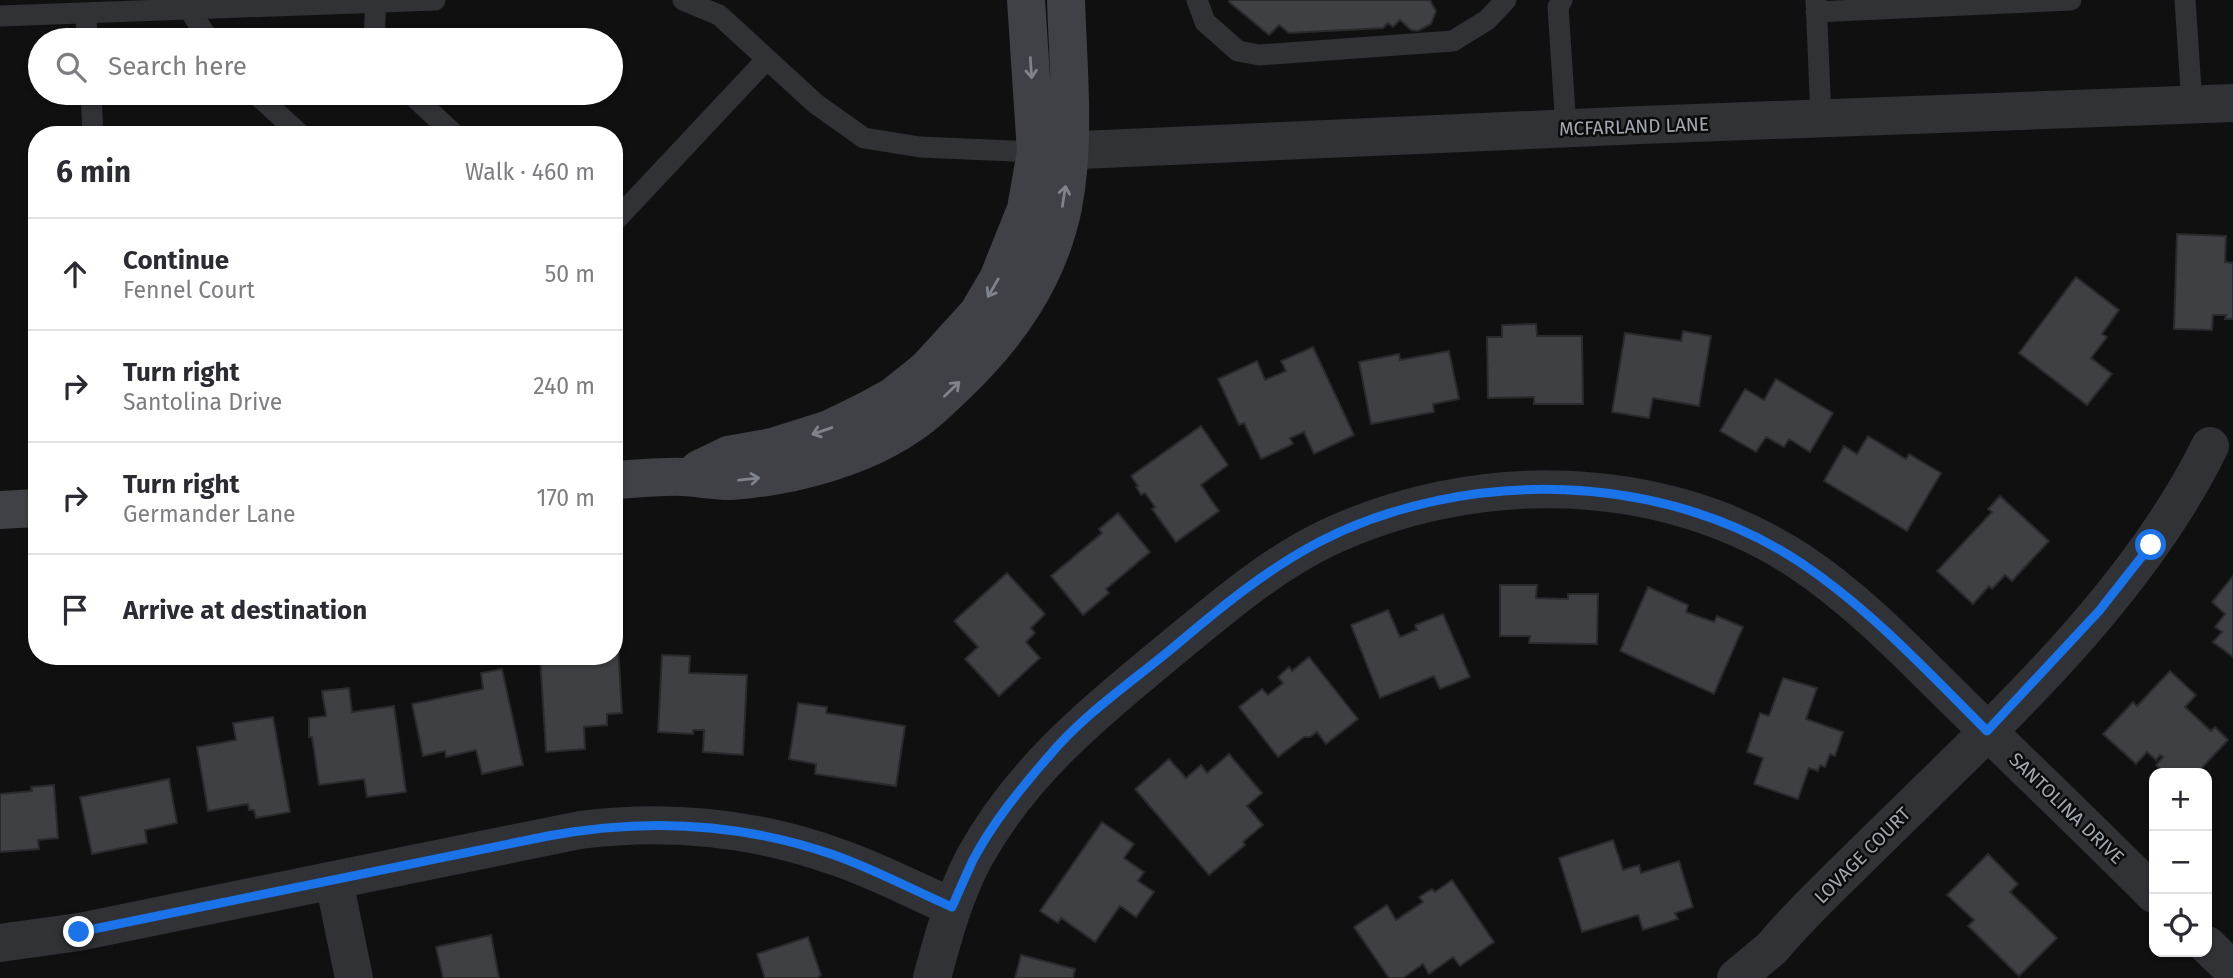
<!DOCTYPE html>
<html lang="en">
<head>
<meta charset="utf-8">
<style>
	body { margin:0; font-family:"Fira Sans",sans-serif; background:#f2f2f3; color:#2b2b33 }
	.controls { position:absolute; right:21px; bottom:21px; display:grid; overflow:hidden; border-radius:14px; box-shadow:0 2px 5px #0004 }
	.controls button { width:63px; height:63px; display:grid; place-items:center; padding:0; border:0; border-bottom:2px solid #e1e1e2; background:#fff; color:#2b2b33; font:35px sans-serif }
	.stop { position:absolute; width:21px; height:21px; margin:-16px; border:5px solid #1a73e8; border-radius:50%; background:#fff }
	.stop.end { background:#1a73e8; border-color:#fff; box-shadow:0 2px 7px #0008 }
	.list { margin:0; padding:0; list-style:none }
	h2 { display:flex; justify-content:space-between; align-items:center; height:91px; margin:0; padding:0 28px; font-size:30px }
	h2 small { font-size:23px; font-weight:400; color:#7c7c81 }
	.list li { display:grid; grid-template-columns:46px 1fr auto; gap:21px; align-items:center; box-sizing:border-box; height:112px; padding:0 28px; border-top:2px solid #e1e1e2 }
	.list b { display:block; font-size:26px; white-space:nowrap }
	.list p { margin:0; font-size:23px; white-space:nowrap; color:#7c7c81 }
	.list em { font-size:23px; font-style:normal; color:#7c7c81 }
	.icon { flex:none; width:38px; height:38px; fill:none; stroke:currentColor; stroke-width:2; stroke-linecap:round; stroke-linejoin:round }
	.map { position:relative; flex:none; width:2233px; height:978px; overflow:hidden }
	.search { position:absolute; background:#fff; box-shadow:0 2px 5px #0004; left:28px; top:28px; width:595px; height:77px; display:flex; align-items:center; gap:18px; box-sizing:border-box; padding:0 24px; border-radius:38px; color:#7c7c81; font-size:26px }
	.panel { position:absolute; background:#fff; box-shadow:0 2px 5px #0004; left:28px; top:126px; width:595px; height:539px; border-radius:28px }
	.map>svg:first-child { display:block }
</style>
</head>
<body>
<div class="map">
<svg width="2233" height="978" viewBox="0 0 2233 978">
	<rect width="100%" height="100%" fill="#101011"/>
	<path fill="#3f4044" stroke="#2a2a2d" stroke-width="2" d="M1230,0H1430L1436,11L1431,24L1418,31L1411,30L1400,20L1393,27L1388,23L1383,28L1289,33L1279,25L1269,35L1229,2Z
		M2177,234L2226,236L2225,262L2233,263V319H2225L2226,315H2213L2212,330L2174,329Z
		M2076,277L2119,310L2102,334L2107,337L2091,358L2112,374L2087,405L2019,353Z
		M1536,324L1537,336H1582L1583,404H1534V397L1488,398L1487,337H1502V325Z
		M1683,331L1711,336L1699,406L1653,398L1649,418L1612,412L1625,333L1681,341Z
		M1313,347L1354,435L1314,454L1304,432L1290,438L1293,444L1261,459L1244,423L1239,425L1218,379L1257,361L1265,380L1286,371L1281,361Z
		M1449,351L1459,399L1433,404L1434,412L1371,424L1359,362L1399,354L1400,360Z
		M1776,379L1833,413L1810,452L1789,439L1784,447L1766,437L1756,452L1720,431L1745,389L1764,400Z
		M1201,426L1228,465L1201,485L1219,511L1176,542L1152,509L1155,507L1145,493L1141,495L1136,487L1138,486L1131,476Z
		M1868,436L1906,459L1909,454L1941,473L1907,531L1824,481L1844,446L1857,454Z
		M2000,496L2049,541L2012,581L2005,575L1992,589L1989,586L1973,604L1937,571L1992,512L1988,509Z
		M1118,513L1150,552L1106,589L1109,593L1083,615L1051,576L1102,533L1099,529Z
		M1007,573L1045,614L1031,628L1035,633L1026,642L1040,658L999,696L965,659L978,647L954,621Z
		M2233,576V657L2213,642L2222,632L2215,627L2225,614L2212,602Z
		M1500,585H1537L1536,598L1568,599V594H1598L1597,644L1529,643L1530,636H1500Z
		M1648,587L1688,605L1686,612L1714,622L1717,616L1743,627L1714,694L1620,651Z
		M1388,610L1400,637L1417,630L1415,625L1443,614L1470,677L1440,689L1434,676L1380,698L1351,625Z
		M614,645H618L622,713L607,714V725L584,727L585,749L546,752L540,656H614Z
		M662,655L690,656L689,673L747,675L743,755L703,752L704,730H693V734L658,732Z
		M1309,657L1358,719L1326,744L1317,732L1310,737H1304L1278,757L1239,707L1262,689L1268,695L1283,683L1278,677L1289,667L1292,671Z
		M502,669L523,765L482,774L476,750L446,757L445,751L423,756L412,704L483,689L481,673Z
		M2170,671L2196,695L2185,707L2211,731L2215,727L2228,740L2197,773H2165L2156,765L2163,757L2160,755L2156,760L2147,752L2136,764L2103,734L2133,702L2137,706Z
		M1783,678L1817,688L1806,719L1843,732L1835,756L1830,754L1825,767L1820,765L1818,771L1809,768L1798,799L1754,784L1763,758L1747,752L1760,713L1769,716Z
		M349,688L352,712L394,706L406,792L367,797L364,779L319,785L312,737H309V718L326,716L322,691Z
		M798,703L827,707L826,713L905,726L896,786L815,774L816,764L789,759Z
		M273,717L290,812L256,818L254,810H249L248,804L208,811L197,747L236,740L233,723Z
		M1229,754L1262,793L1247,806L1263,825L1243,842L1245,845L1209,875L1135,789L1169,759L1186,778L1201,765L1207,773Z
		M169,779L177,823L145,830L147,843L92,854L80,797Z
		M54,785L58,838L38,840L39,849L0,852V794L32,791L31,787Z
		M1102,822L1134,844L1124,858L1144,872L1138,881L1154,892L1136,917L1120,906L1095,942L1061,918L1058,923L1040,911Z
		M1613,840L1623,870L1639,865L1641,873L1679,861L1693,907L1675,913L1678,919L1643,930L1638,915L1582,932L1559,858Z
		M1988,854L2018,884L2010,892L2057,938L2019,976L1968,926L1974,920L1947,895Z
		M1452,880L1494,942L1460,966L1453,957L1429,974L1423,964L1403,978H1389L1354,927L1387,905L1396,920L1423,902L1419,897L1432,889L1435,892Z
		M491,935L499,978H443L436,947Z
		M808,937L821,975L817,978H765L757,954Z
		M1021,955L1075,969L1073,978H1015Z"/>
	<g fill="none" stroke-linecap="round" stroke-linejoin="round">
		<path stroke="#313236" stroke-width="21" d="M187,0L189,9L209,40
			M683,0L719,15L816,104L864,138L920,147L1036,152
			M1197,0L1205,22L1238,51L1259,55L1453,41L1487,20L1506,0
			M1562,0L1558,7L1566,128
			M1816,0L1821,118
			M2185,0L2192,105
			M1816,12L2071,0
			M86,13L87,40
			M0,16L435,0
			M374,40L376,0
			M91,93L93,135
			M255,93L301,135
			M410,93L455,135
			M614,222L767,59"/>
		<path stroke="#313236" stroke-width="38" d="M1036,152L1641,125L2233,103
			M334,881L354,978
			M0,943L79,932L580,830C666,819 752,827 834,856C874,869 913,890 952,907
			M2207,945L2233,970
			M932,978C943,937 954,896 974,858C1025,765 1103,706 1182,640C1227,603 1272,565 1325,539C1472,469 1660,470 1799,561C1859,601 1909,654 1960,704C2024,767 2090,830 2154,894
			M1736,978L1772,948C1800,914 1833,884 1864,853C1987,731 2133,603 2210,446"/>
		<path stroke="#3f4146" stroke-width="38" d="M699,469L728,455L772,447L829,429L870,409L892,397L927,369L978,313L998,279L1026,209L1036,152L1026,0
			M614,480C637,479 661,476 683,477C699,478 715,481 731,481C752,480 774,476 794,472C834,463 877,448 911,424C928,413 941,399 955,386C1008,336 1048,279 1063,207C1076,140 1068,68 1066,0
			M0,510L37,508"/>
	</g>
	<defs><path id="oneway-shaft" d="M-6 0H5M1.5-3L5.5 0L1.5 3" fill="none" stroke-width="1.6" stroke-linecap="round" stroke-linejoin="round" transform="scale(1.75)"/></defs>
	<g stroke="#7f848c">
		<use href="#oneway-shaft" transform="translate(1031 68) rotate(86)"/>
		<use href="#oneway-shaft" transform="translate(1064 196) rotate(-81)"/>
		<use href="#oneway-shaft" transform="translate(993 288) rotate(120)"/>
		<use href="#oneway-shaft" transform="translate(952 389) rotate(-44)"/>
		<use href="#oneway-shaft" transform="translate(822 431) rotate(161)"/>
		<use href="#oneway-shaft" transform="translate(749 479) rotate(-6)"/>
	</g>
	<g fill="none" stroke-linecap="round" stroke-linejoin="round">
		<path stroke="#1a73e8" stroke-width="9" d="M79,932L548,836C644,818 742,823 834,855C874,869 913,890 952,907C959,891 966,875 973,860C993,822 1021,788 1049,756C1084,714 1133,681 1175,646C1221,607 1267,569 1321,541C1466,467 1664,471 1801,563C1870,609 1928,672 1987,731L2099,611L2151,545"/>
	</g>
	<g text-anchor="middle" stroke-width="5" stroke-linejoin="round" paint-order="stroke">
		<g font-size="19" fill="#a2a8b1" stroke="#0b0b0c">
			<text transform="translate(1634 126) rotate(-2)" y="7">MCFARLAND LANE</text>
			<text transform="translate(2067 808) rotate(44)" y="7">SANTOLINA DRIVE</text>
			<text transform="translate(1862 855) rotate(-45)" y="7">LOVAGE COURT</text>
		</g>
	</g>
</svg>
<div class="controls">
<button>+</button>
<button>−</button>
<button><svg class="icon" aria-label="locate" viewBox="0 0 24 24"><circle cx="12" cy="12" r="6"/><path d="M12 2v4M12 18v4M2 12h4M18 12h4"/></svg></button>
</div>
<div class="stop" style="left:2151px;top:545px"></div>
<div class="stop end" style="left:79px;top:932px"></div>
<div class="search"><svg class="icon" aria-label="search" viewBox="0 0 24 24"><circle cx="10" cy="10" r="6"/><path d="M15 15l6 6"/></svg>Search here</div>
<section class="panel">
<h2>6 min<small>Walk · 460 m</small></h2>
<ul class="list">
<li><svg class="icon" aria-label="ahead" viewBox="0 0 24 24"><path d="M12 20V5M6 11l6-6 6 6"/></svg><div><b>Continue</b><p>Fennel Court</p></div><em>50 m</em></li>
<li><svg class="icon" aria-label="right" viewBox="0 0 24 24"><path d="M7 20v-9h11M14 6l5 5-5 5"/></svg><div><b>Turn right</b><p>Santolina Drive</p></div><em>240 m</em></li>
<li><svg class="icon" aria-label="right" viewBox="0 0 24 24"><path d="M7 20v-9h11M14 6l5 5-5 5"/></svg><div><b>Turn right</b><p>Germander Lane</p></div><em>170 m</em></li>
<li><svg class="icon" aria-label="arrive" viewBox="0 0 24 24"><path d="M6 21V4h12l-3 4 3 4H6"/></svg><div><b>Arrive at destination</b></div></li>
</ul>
</section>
</div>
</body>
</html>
